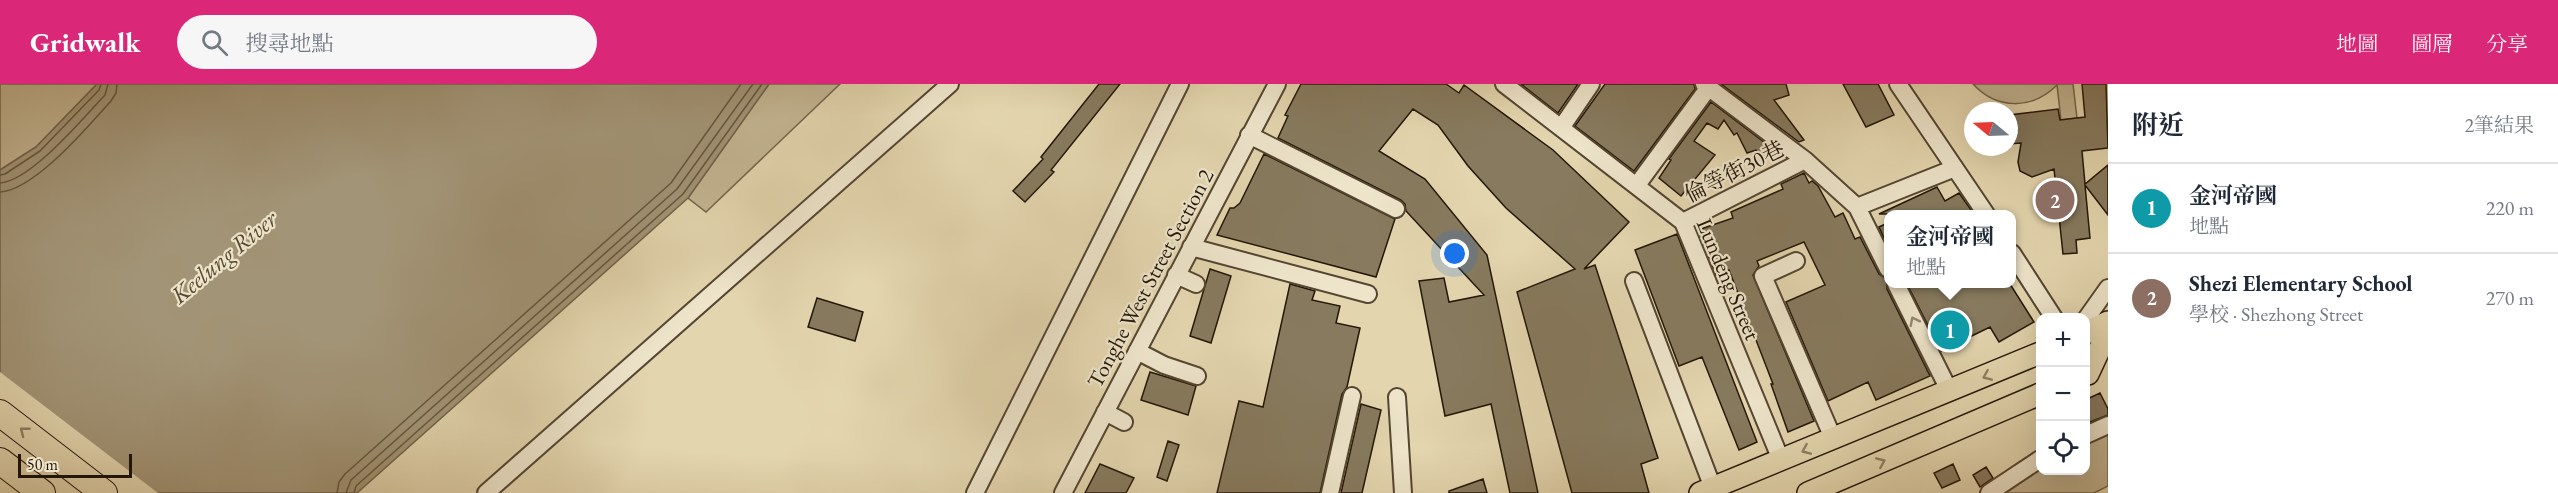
<!DOCTYPE html>
<html lang="zh-TW">
<head>
<meta charset="utf-8">
<style>
	body { margin:0; font-family:"EB Garamond","Noto Serif TC",serif; background:#f6f6f7; color:#1f2937 }
	.controls { position:absolute; right:18px; bottom:18px; display:grid; overflow:hidden; border-radius:12px; box-shadow:0 6px 24px #0002 }
	.controls button { width:54px; height:54px; display:grid; place-items:center; padding:0; border:0; border-bottom:2px solid #e0e1e3; background:#fff; color:#1f2937; font:30px sans-serif }
	.compass { position:absolute; left:1964px; top:18px; width:54px; height:54px; border-radius:50%; background:#fff; box-shadow:0 6px 24px #0002; rotate:289deg }
	.scale { position:absolute; left:18px; bottom:15px; width:114px; box-sizing:border-box; padding-left:6px; border:3px solid #241708; border-top:0; font-size:16px; line-height:21px; white-space:nowrap; color:#241708; -webkit-text-stroke:4px #ede4ca; paint-order:stroke }
	.you { position:absolute; left:1455px; top:170px; width:21px; height:21px; margin:-15px; border:4px solid #fff; border-radius:50%; background:#1a73e8; box-shadow:0 0 0 9px #1a73e833 }
	.badge { display:grid; place-items:center; width:39px; height:39px; border-radius:50%; background:#db2777; color:#fff; font-size:20px; font-weight:700 }
	.pin { position:absolute; translate:-50% -50%; border:3px solid #fff; box-shadow:0 2px 6px #0006 }
	.popup { position:absolute; left:1884px; top:126px; width:132px; height:78px; box-sizing:border-box; display:grid; place-content:center; border-radius:12px; background:#fff; filter:drop-shadow(0 2px 4px #0005); font-size:20px; white-space:nowrap; color:#747a83 }
	.popup b { font-size:22px; color:#1f2937 }
	.popup::after { content:''; position:absolute; left:50%; top:100%; margin-left:-12px; border:12px solid transparent; border-top-color:#fff }
	.list { margin:0; padding:0; list-style:none }
	h2 { display:flex; justify-content:space-between; align-items:center; height:78px; margin:0; padding:0 24px; font-size:26px }
	h2 small { font-size:20px; font-weight:400; color:#747a83 }
	.list li { display:grid; grid-template-columns:39px 1fr auto; gap:18px; align-items:center; box-sizing:border-box; height:90px; padding:0 24px; border-top:2px solid #e0e1e3 }
	.list b { display:block; font-size:22px; white-space:nowrap }
	.list p { margin:0; font-size:20px; white-space:nowrap; color:#747a83 }
	.list em { font-size:20px; font-style:normal; color:#747a83 }
	.icon { flex:none; width:33px; height:33px; fill:none; stroke:currentColor; stroke-width:2; stroke-linecap:round; stroke-linejoin:round }
	.map { position:relative; flex:none; width:2108px; height:409px; overflow:hidden }
	header { display:flex; align-items:center; gap:36px; box-sizing:border-box; height:84px; padding:0 30px; background:#db2777; color:#fff }
	header strong { font-size:28px }
	nav { display:flex; gap:33px; margin-inline-start:auto; font-size:21px }
	.search { width:420px; height:54px; background:#f6f6f7; display:flex; align-items:center; gap:15px; box-sizing:border-box; padding:0 21px; border-radius:33px; color:#747a83; font-size:22px }
	main { display:flex }
	aside { flex:1; background:#fff }
	.map>svg:first-child { display:block }
</style>
</head>
<body>
<header>
<strong>Gridwalk</strong>
<div class="search"><svg class="icon" aria-label="search" viewBox="0 0 24 24"><circle cx="10" cy="10" r="6"/><path d="M15 15l6 6"/></svg>搜尋地點</div>
<nav><a>地圖</a><a>圖層</a><a>分享</a></nav>
</header>
<main>
<div class="map">
<svg width="2108" height="409" viewBox="0 0 2108 409">
	<rect width="100%" height="100%" fill="#e3d5ae"/>
	<filter id="stains"><feTurbulence type="fractalNoise" baseFrequency=".00333" numOctaves="4"/><feColorMatrix values="0 0 0 0 .2 0 0 0 0 .09 0 0 0 0 .02 0 0 0 .5 -.17"/></filter>
	<radialGradient id="worn" r=".72"><stop offset=".6" stop-color="#630" stop-opacity="0"/><stop offset="1" stop-color="#630" stop-opacity=".3"/></radialGradient>
	<path fill="#c3b592" stroke="#74664d" stroke-width="1.5" d="M0,0H97L36,63L0,86Z
		M769,0H840L706,128L688,114Z
		M1973,0H2073L2077,34L2061,36L2057,1C2032,26 1997,26 1973,0Z
		M2108,341V402L2094,409H1985L2040,376V386H2086V353Z"/>
	<path fill="#a29476" stroke="#70624a" stroke-width="1.5" d="M97,0H769L688,114L357,409H0V86L36,63Z"/>
	<path fill="#e3d5ae" d="M0,288L158,409H0Z"/>
	<g fill="none" stroke-linecap="round" stroke-linejoin="round">
		<path stroke="#63563f" stroke-width="1.5" d="M0,91L5,90L40,67L99,6L101,0
			M0,99C31,97 83,34 105,11L108,0
			M0,108C35,106 88,42 111,17L116,9L117,0
			M337,409L339,398L345,390L671,99L741,0
			M346,409L351,396L677,105L753,0
			M354,409L356,402L683,110L762,0"/>
	</g>
	<path fill="#877a5e" stroke="#241708" stroke-width="1.5" d="M1099,0H1120L1051,86L1054,88L1025,118L1013,107L1043,75L1041,73Z
		M1301,0H1446L1459,9L1464,1L1553,66L1629,138L1584,185L1595,181L1658,374L1641,380L1649,409H1572L1517,208L1575,185L1506,124L1468,82L1438,41L1413,25L1379,67L1425,95L1487,171L1538,409H1510L1491,320L1445,332L1419,197L1444,194L1449,218L1484,211L1406,127L1405,120L1401,116L1278,54L1288,32L1285,31Z
		M1521,0H1578L1558,29Z
		M1605,0H1694L1695,5L1634,87L1575,42Z
		M1721,0H1786L1789,11L1774,16L1804,56L1799,58Z
		M1843,0H1878L1894,31L1866,43Z
		M2082,0H2106L2108,64L2082,67L2085,100L2108,81V131L2085,101L2090,154L2076,156L2077,169L2063,170L2054,85L2032,93L2020,87L2018,78L2021,59L2009,60V31L2058,25L2060,36L2085,33Z
		M1711,18L1777,68L1764,74L1756,66L1747,69L1737,49L1734,51L1724,36L1718,45L1707,39L1694,57L1715,71L1681,112L1659,94L1671,76L1669,75Z
		M1264,70L1395,135L1376,193L1217,151L1230,124H1234L1240,119Z
		M1804,89L1809,99L1812,97L1818,102L1835,133L1843,129L1855,155L1860,153L1879,190L1887,195V205L1930,292L1876,316L1868,298L1828,317L1786,218L1825,201L1804,158L1757,177L1759,182L1753,191L1814,337L1788,348L1771,300H1773L1729,186L1716,191L1698,146L1733,134L1731,128L1783,105L1781,100Z
		M1937,103L1945,117L1959,109L1974,130H1879Z
		M1888,139V163L1879,143Z
		M1677,150L1757,358L1739,366L1702,273L1679,282L1635,166Z
		M1210,185L1231,192L1211,259L1190,252Z
		M1290,200L1315,207L1312,216L1340,222L1336,239L1360,244L1347,303L1342,310L1320,409H1217L1239,317L1263,323Z
		M1907,200H2010L2034,238L1999,258L1990,243L1941,267Z
		M817,214L863,228L855,257L808,243Z
		M1150,288L1196,302L1188,331L1141,316Z
		M2100,309L2108,325V331L2085,340V316Z
		M1361,320L1381,326L1362,409H1341Z
		M1168,357L1179,361L1167,397L1157,393Z
		M1100,380L1134,394L1126,409H1085Z
		M1953,380L1960,396L1942,404L1934,389Z
		M1986,383L1993,394L1980,403L1973,391Z
		M1483,395L1487,409H1449V407Z"/>
	<g fill="none" stroke-linecap="round" stroke-linejoin="round">
		<g stroke="#544632" stroke-width="20">
			<path id="minor" d="M1504,0L1683,138L1781,376
				M1704,0L1805,76L1857,123L1888,185
				M1898,0L1986,130
				M1561,44L1591,0
				M1249,51L1396,125
				M1637,101L1709,3
				M1857,123L1955,84
				M1683,138L1805,76
				M1191,163L1368,210
				M2012,169L2054,234
				M1796,177L1763,192L1833,354
				M1176,191L1196,200
				M1634,197L1713,404
				M1896,200L1950,308
				M2086,235L2108,204
				M1137,267L1164,281L1197,292
				M1397,313L1403,409
				M1105,328L1124,338
				M2086,351L2108,341
				M486,409L950,0
				M975,409L1180,0
				M1063,409L1277,0
				M1330,409L1352,312
				M1989,409L2040,375"/>
		</g>
		<g stroke="#241708" stroke-width="24">
			<path id="major" d="M2086,249L2108,238
				M2088,290L2102,260L2108,254
				M1700,409L2040,269
				M1808,409L2040,310"/>
		</g>
		<g stroke="#241708" stroke-width="28">
			<path id="highway" d="M0,329L104,409
				M0,377L42,409"/>
		</g>
		<use href="#minor" stroke="#ede4ca" stroke-width="16"/>
		<use href="#major" stroke="#e3d5ae" stroke-width="21"/>
		<use href="#highway" stroke="#e3d5ae" stroke-width="26"/>
	</g>
	<defs><path id="oneway-chevron" d="M-2-3.5L2.5 0L-2 3.5" fill="none" stroke-width="1.6" stroke-linecap="round" stroke-linejoin="round" transform="scale(1.5)"/></defs>
	<use stroke="#938873" href="#oneway-chevron" transform="translate(1914 237) rotate(-117)"/>
	<g stroke="#8d8063">
		<use href="#oneway-chevron" transform="translate(1987 292) rotate(157)"/>
		<use href="#oneway-chevron" transform="translate(24 347) rotate(-142)"/>
		<use href="#oneway-chevron" transform="translate(1806 366) rotate(157)"/>
		<use href="#oneway-chevron" transform="translate(1881 378) rotate(-23)"/>
	</g>
	<g text-anchor="middle" stroke-width="4.5" stroke-linejoin="round" paint-order="stroke">
		<g font-size="22" fill="#241708" stroke="#ede4ca">
			<text transform="translate(1734 87) rotate(-27)" y="8">倫等街30巷</text>
			<text transform="translate(1150 194) rotate(-62)" y="8">Tonghe West Street Section 2</text>
			<text transform="translate(1729 195) rotate(67)" y="8">Lundeng Street</text>
		</g>
		<g font-size="24" font-style="italic" fill="#564934" stroke="#ede4ca">
			<text transform="translate(224 173) rotate(-40)" y="8">Keelung River</text>
		</g>
	</g>
	<rect width="100%" height="100%" filter="url(#stains)"/>
	<rect width="100%" height="100%" fill="url(#worn)"/>
</svg>
<div class="controls">
<button>+</button>
<button>−</button>
<button><svg class="icon" aria-label="locate" viewBox="0 0 24 24"><circle cx="12" cy="12" r="6"/><path d="M12 2v4M12 18v4M2 12h4M18 12h4"/></svg></button>
</div>
<svg class="compass" viewBox="-18 -18 36 36"><path d="M0-13l5 13h-10z" fill="#e53935"/><path d="M0 13l5-13h-10z" fill="#747a83"/></svg>
<div class="scale">50 m</div>
<div class="you"></div>
<div class="pin badge" style="left:1950px;top:246px;background:#0f9aa8">1</div>
<div class="popup"><b>金河帝國</b>地點</div>
<div class="pin badge" style="left:2055px;top:116px;background:#8d6e63">2</div>
</div>
<aside>
<h2>附近<small>2筆結果</small></h2>
<ul class="list">
<li><span class="badge" style="background:#0f9aa8">1</span><div><b>金河帝國</b><p>地點</p></div><em>220 m</em></li>
<li><span class="badge" style="background:#8d6e63">2</span><div><b>Shezi Elementary School</b><p>學校 · Shezhong Street</p></div><em>270 m</em></li>
</ul>
</aside>
</main>
</body>
</html>
